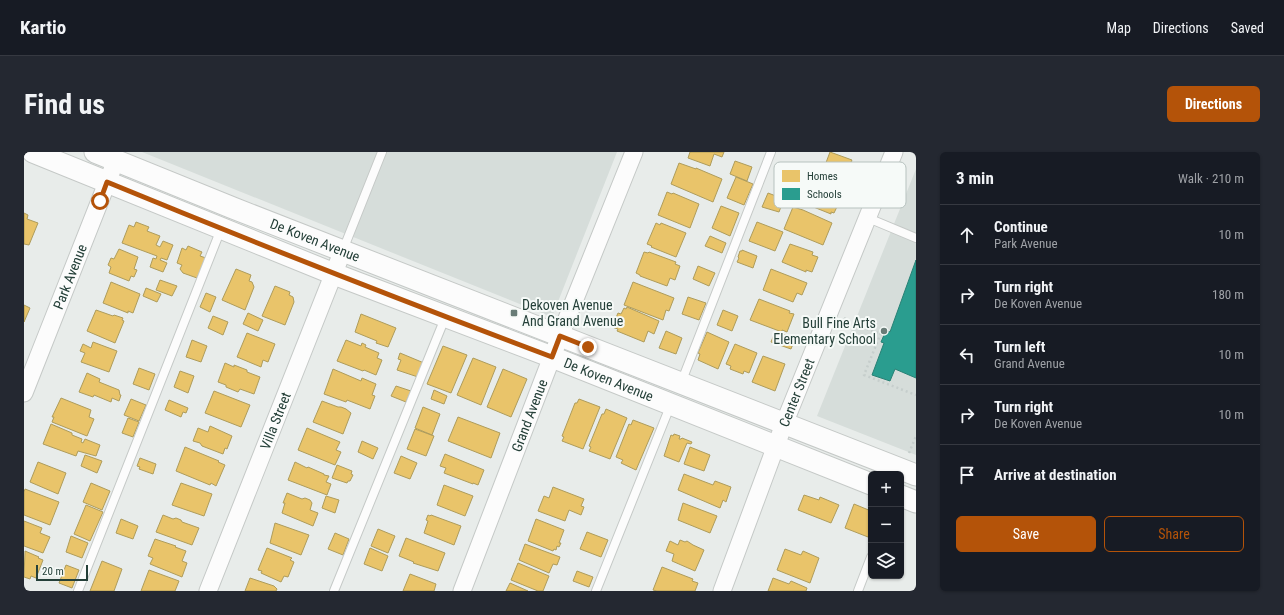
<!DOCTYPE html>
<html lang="en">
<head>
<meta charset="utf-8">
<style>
	body { margin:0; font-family:"Roboto Condensed",sans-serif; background:#242831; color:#f1f3f6 }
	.controls { position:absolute; right:12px; bottom:12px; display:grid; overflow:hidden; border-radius:6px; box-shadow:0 1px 3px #0004 }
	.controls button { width:36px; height:36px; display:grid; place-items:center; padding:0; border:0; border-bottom:1px solid #363941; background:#171b24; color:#f1f3f6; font:20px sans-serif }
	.scale { position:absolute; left:12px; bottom:10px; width:52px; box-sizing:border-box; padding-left:4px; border:2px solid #254039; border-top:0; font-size:11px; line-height:14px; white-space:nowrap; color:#254039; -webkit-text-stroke:3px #f6faf8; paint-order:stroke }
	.stop { position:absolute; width:12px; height:12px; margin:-9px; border:3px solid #b45309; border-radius:50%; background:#fff }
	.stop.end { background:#b45309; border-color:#fff; box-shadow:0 1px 4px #0008 }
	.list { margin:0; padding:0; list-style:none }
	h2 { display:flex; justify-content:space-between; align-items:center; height:52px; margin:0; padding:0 16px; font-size:17px }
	h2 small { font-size:13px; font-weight:400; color:#9ea1a6 }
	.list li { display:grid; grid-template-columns:26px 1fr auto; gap:12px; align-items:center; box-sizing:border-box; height:60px; padding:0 16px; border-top:1px solid #363941 }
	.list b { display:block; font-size:15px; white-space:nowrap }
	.list p { margin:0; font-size:13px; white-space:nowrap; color:#9ea1a6 }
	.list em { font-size:13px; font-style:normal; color:#9ea1a6 }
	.actions { display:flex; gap:8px; padding:12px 16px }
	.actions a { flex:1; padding:9px 0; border:1px solid #b45309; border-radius:6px; text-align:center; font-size:14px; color:#b45309 }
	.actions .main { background:#b45309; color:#fff }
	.icon { flex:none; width:22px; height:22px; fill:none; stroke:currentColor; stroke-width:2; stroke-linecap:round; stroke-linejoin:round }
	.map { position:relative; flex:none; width:892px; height:439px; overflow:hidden; border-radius:6px }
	header { display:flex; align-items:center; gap:24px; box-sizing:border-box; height:56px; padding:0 20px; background:#171b24; border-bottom:1px solid #363941 }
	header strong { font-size:19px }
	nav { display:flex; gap:22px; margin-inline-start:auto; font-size:14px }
	.intro { display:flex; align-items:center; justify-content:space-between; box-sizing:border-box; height:96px; padding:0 24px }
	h1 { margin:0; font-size:28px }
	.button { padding:10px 18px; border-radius:6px; background:#b45309; color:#fff; font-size:14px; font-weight:700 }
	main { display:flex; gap:24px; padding:0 24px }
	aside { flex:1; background:#171b24; border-radius:6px; box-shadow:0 1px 3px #0004 }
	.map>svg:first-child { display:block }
</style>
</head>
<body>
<header>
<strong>Kartio</strong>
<nav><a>Map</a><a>Directions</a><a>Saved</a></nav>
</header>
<div class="intro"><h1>Find us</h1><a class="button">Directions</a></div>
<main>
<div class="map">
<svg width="892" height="439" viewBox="0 0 892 439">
	<rect width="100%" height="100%" fill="#e8ecea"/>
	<path fill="#d6ddda" d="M118,0H593L528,165Z
		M892,17V303L793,264Z"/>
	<path fill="#e9c46a" stroke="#ae9c5b" d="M666,0H700L698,5L690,2L686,14L664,6Z
		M806,0L828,8L827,10L831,11L825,25L822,23L818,33L797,24Z
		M711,9L728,15L723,29L706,22Z
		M655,11L672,17V16L698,27L689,50L647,32Z
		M782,23L821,38L810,61L807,60V62L772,48Z
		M712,25L729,32L720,53L703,46Z
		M643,40L648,42L649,41L675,52L666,76L634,63Z
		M744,41L760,47L755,60L738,55Z
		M697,54L715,61L706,84L688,76Z
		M769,55L779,58L808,71L799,93L760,77Z
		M0,61L4,63L3,67L14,71L5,93L0,92Z
		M112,70L125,75L123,79L136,84L132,93L136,95L139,89L149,93L143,108L137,106L136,108L143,111L139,120L126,115L129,106L132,107L133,104L98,91L105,73L110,75Z
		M733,70L759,80L751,99L725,89Z
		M632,71L636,73L637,71L662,81L652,105L627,95L628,94L623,92Z
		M686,84L702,91L698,101L681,94Z
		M766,92L789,100L788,103L794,105L788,120L782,118V120L758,110Z
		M164,94L178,100L176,104L182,106L175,124L174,123L173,126L159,121L156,117L158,113L153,111L158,96L162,98Z
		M95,97L114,105L110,117L113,118L110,125L107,124L105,129L85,121L87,115L84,113L87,106L90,107Z
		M718,98L733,104L729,116L713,110L715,106L714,105L716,99H718Z
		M620,100L624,101L625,100L652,110L651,112L656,114L651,128L646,126L643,134L616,124V123L612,121Z
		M674,114L691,121L685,134L669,127Z
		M212,117L227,123L225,129L228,130L230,135L221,158L198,148Z
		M747,117L783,131L778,143L773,141L769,150L739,138Z
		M136,128L153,134L148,144L132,138Z
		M87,130L116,142L109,161L104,159V161L79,151Z
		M609,130L650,146L645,159L642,158L639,168L600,153Z
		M251,134L266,140L265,143L269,145L270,150L261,173L238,164Z
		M122,136L137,142L133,150L119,144Z
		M182,141L192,145L186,160L176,155Z
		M664,145L682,151L675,168L658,162Z
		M735,147L766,159L765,161L770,162L763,180L758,178V180L726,168Z
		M0,153L6,156L0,170Z
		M603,155L635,169L630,182L624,179L620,190L593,179L594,177L588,175L594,161L597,162L600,156L602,157Z
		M72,158L89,164L90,163L99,166L98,168L100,169L91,191L63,179Z
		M699,158L714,164L708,179L693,173Z
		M224,161L239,168L234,179L219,172Z
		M337,162L372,176L364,195L352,191L353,189L331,180Z
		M189,164L204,170L199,183L184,176Z
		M642,179L658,186L652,202L635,196Z
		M683,180L705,190L694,217L674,208L676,202L674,201Z
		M751,180L756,183L757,181L771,187L767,197L747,190Z
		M223,181L251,192L244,210L239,208L237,215L213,205Z
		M168,188L183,194L177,210L162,205Z
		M322,188L337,194L338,191L342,193L341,195L355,201L353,206L358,208L352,223L340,218L339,219L313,209Z
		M69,190L93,199L85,220L57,210L61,201L56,199L59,192L67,196Z
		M711,192L733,201L725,221L720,219L719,222L706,217L707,214L702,212Z
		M419,194L443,203L427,241L403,232Z
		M376,201L400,211L394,225L373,218L377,208L374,207Z
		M739,204L761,212L751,239L728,230Z
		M449,206L472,215L457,253L433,243Z
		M201,211L210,215V213L223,218V220L236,225L230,242L216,237L214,240L202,235V233L194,230Z
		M115,216L131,222L125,238L109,232Z
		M309,217L337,229L338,226L352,232L348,243L351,244L346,257L323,248L322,250L300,242Z
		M479,217L503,227L487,265L463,255Z
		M156,219L170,224L164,241L150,235Z
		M63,221L76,227L75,230L95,238L96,243H97L95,249L88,246L87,250L70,243L69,245L55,240Z
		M372,234L387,239L382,250L367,244Z
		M410,238L423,244L420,252L407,247Z
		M190,239L226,253L217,275L181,261Z
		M37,246L67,258L65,265L70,267L63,284L28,270L30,265H28Z
		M107,247L122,253L115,269L100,263Z
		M555,247L576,255L559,297L538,289L540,285L538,284L551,251H553Z
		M145,248L164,256L162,261L159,260L157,265L141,258Z
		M298,249L314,255H317L322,257L327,261L319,282L289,270Z
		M399,255L416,262L408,283L391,276Z
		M582,257L603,266L586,307L565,299L567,295L565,294L578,262H580Z
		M434,265L476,281L467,306L424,289Z
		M104,266L115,270L109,285L98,281Z
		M609,268L630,276L612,318L597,311L599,308L592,305L605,272L607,273Z
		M27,272L48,281V283L58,287L57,290L59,291L61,287L76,293L72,304L54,299L52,304L19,292Z
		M186,274L208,284L203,297L201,296L199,302L178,294L176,291L169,289L174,276L184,280Z
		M283,276L316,290L312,298L317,300L311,313L274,298Z
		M391,277L410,284L402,304L383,297Z
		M650,282L656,284L655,287H657L658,286L668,290L667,292L663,291L655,310L640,304L647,283L649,284Z
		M338,289L354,296L349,307L334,300Z
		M161,295L195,309L194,310L201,313L192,334L187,331L186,333L152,319Z
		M666,295L686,303L680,319L660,312Z
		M421,302L460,318L454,333L449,331V332L420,321L422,316L416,314Z
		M61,303L78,309L73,321L57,314Z
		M377,304L393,311L386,327L370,321Z
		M116,306L132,312L129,322L115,317L116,315L113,314Z
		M14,310L42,321L34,342L6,330Z
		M271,310L283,316L284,315L300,322V323L305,324L302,330L307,332L303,343L264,328Z
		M313,313L328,319L327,322L329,323L326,329H324L323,331L308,326Z
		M660,322L689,333L691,329L707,335L702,350L699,348L696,356L654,338Z
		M67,331L86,339L78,358L59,350Z
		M157,331L188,342L180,364L148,353Z
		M420,333L449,344L441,364L413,353Z
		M529,335L560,347L557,354L560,355L557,363L545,358L541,369L514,359L520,344L525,346Z
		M1,337L35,350L26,373L0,363V340Z
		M263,341L278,347L281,346L286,348L288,351L286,358L294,361L289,374L258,361L261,351H259Z
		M780,343L795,348L796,345L815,353L807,371L774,358Z
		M302,344L315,348L311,361L298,356Z
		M659,351L693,364L686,381L654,368Z
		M830,352L847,359V379L844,385L821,376Z
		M62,353L79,360L66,389L50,382Z
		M139,363L149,367L152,366L157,368L158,370L175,376L168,393L132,380Z
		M404,363L406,364L407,363L437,374L430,393L400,381L404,369L402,368Z
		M97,367L114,374L109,387L92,381Z
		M512,367L540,378L535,391H537L535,395L533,394L532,398L530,397L529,399L504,389Z
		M0,369L18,376L16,381L26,385L19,401L0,394Z
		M251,371L285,383L277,403L246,391Z
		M354,377L371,384L364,401L347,394Z
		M563,380L584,388L577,405L556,397Z
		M311,381L325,387L319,403L304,397Z
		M47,384L64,391L58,406L42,400Z
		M382,386L421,401L414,419L389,411L390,410L375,404Z
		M131,387L152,394L151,395L162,399L158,409L163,411L158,425L126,412L129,406L124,404Z
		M656,388L661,390L663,389L669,393L680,398L671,419L648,409L650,402L642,399L646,389L654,393Z
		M501,392L536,405L533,413L529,412L525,421L495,408Z
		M243,396L268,406L266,408L270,410L264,425L260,424L257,430L237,421L238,419L234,418Z
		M346,396L364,404L358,419L340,412Z
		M761,397L777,403L779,399L795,406L786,431L753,418Z
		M1,399L15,405L14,406L19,408L12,426L7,424L6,427L0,425Z
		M78,409L98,417L90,439H66Z
		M494,411L525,424L519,439H514L487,428Z
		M42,413L55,418L48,436L35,431Z
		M638,415L669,427L668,429L674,431L671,439H633L629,438Z
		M125,418L155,429L151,439H117Z
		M553,419L569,425L565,435L549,429Z
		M386,422L412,432L410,439H379Z
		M226,426L250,434L253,437L252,439H221Z
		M749,426L765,432L767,429L783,436L782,439H744Z
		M486,431L504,439H482Z"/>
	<path fill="#2a9d8f" stroke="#288175" d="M892,108V226L871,217L866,229L848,223L860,191L857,190L860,183L862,178L866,180Z"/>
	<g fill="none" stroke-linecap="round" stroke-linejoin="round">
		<g stroke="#c5c9c7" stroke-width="10">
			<path id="service" d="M844,66L892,86
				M319,98L358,0
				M657,231L747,0
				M54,439L197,77
				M310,439L421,166
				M572,439L647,252
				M834,439L847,405"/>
		</g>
		<g stroke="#c5c9c7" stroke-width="19">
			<g id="minor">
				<path id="s1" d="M0,241L92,8"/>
				<path id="s2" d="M184,439L319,98"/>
				<path id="s3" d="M438,439L536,184L610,0"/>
				<path id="s4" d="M698,439L760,272L870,0"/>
			</g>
		</g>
		<g stroke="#c5c9c7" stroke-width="23">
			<g id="tertiary">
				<path id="s5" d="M9,0L310,122L528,205L847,332"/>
				<path id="s6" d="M71,0L209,56L892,323"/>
				<path d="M877,344L892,350"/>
			</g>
		</g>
		<path stroke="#c6cecc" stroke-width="2.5" stroke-dasharray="2 3" stroke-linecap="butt" d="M820,166L832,173L860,183
			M857,181L840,223L892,243
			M885,301L892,284"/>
		<use href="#service" stroke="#fcfcfc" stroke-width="8"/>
		<use href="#minor" stroke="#fcfcfc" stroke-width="17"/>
		<use href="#tertiary" stroke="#fcfcfc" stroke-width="21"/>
	</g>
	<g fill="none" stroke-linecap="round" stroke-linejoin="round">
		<path stroke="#b45309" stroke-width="5" d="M76,49L83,30C231,91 379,149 528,205L536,184L564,195"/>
	</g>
	<g fill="#697c77" stroke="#f6faf8" stroke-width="1.5">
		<rect x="486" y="157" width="8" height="8" rx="2"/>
		<circle cx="860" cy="179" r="4"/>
	</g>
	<g text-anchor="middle" stroke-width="4" stroke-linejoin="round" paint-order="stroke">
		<g font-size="14" fill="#254039" stroke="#f6faf8">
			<text dy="5" stroke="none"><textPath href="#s6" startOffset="237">De Koven Avenue</textPath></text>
			<text dy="5" stroke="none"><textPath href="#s1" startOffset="125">Park Avenue</textPath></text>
			<text dy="5" stroke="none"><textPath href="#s5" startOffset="619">De Koven Avenue</textPath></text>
			<text dy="5" stroke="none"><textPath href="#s4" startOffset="212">Center Street</textPath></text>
			<text dy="5" stroke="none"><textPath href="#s3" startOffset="188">Grand Avenue</textPath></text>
			<text dy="5" stroke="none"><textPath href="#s2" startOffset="183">Villa Street</textPath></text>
		</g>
		<g font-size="14" fill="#254039" stroke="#f6faf8" text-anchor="start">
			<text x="498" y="158">Dekoven Avenue<tspan x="498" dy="16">And Grand Avenue</tspan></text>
			<text x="852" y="176" text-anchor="end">Bull Fine Arts<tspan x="852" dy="16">Elementary School</tspan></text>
		</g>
	</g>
	<rect x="750" y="10" width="132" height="46" rx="6" fill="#f6faf8" stroke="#b7c2bf" stroke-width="1"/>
	<rect x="758" y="18" width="18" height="12" fill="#e9c46a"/>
	<rect x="758" y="36" width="18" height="12" fill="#2a9d8f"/>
	<g font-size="11" fill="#254039">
		<text x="783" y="28">Homes</text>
		<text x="783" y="46">Schools</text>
	</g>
</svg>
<div class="controls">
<button>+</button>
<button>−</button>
<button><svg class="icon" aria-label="layers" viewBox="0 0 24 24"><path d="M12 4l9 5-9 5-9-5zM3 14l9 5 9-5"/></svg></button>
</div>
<div class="scale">20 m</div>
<div class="stop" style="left:76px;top:49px"></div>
<div class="stop end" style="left:564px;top:195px"></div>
</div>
<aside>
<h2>3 min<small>Walk · 210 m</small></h2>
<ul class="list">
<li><svg class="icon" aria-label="ahead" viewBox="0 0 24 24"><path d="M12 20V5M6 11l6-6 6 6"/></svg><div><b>Continue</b><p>Park Avenue</p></div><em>10 m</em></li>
<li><svg class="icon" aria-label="right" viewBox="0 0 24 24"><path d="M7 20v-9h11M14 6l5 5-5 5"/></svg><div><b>Turn right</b><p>De Koven Avenue</p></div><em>180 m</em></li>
<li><svg class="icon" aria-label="left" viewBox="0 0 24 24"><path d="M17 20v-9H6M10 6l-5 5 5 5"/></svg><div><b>Turn left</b><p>Grand Avenue</p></div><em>10 m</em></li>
<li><svg class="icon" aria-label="right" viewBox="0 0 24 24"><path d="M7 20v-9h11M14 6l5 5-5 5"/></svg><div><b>Turn right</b><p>De Koven Avenue</p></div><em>10 m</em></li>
<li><svg class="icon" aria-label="arrive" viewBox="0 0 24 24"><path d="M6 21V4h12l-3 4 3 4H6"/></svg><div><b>Arrive at destination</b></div></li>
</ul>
<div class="actions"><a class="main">Save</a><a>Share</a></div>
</aside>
</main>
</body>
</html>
